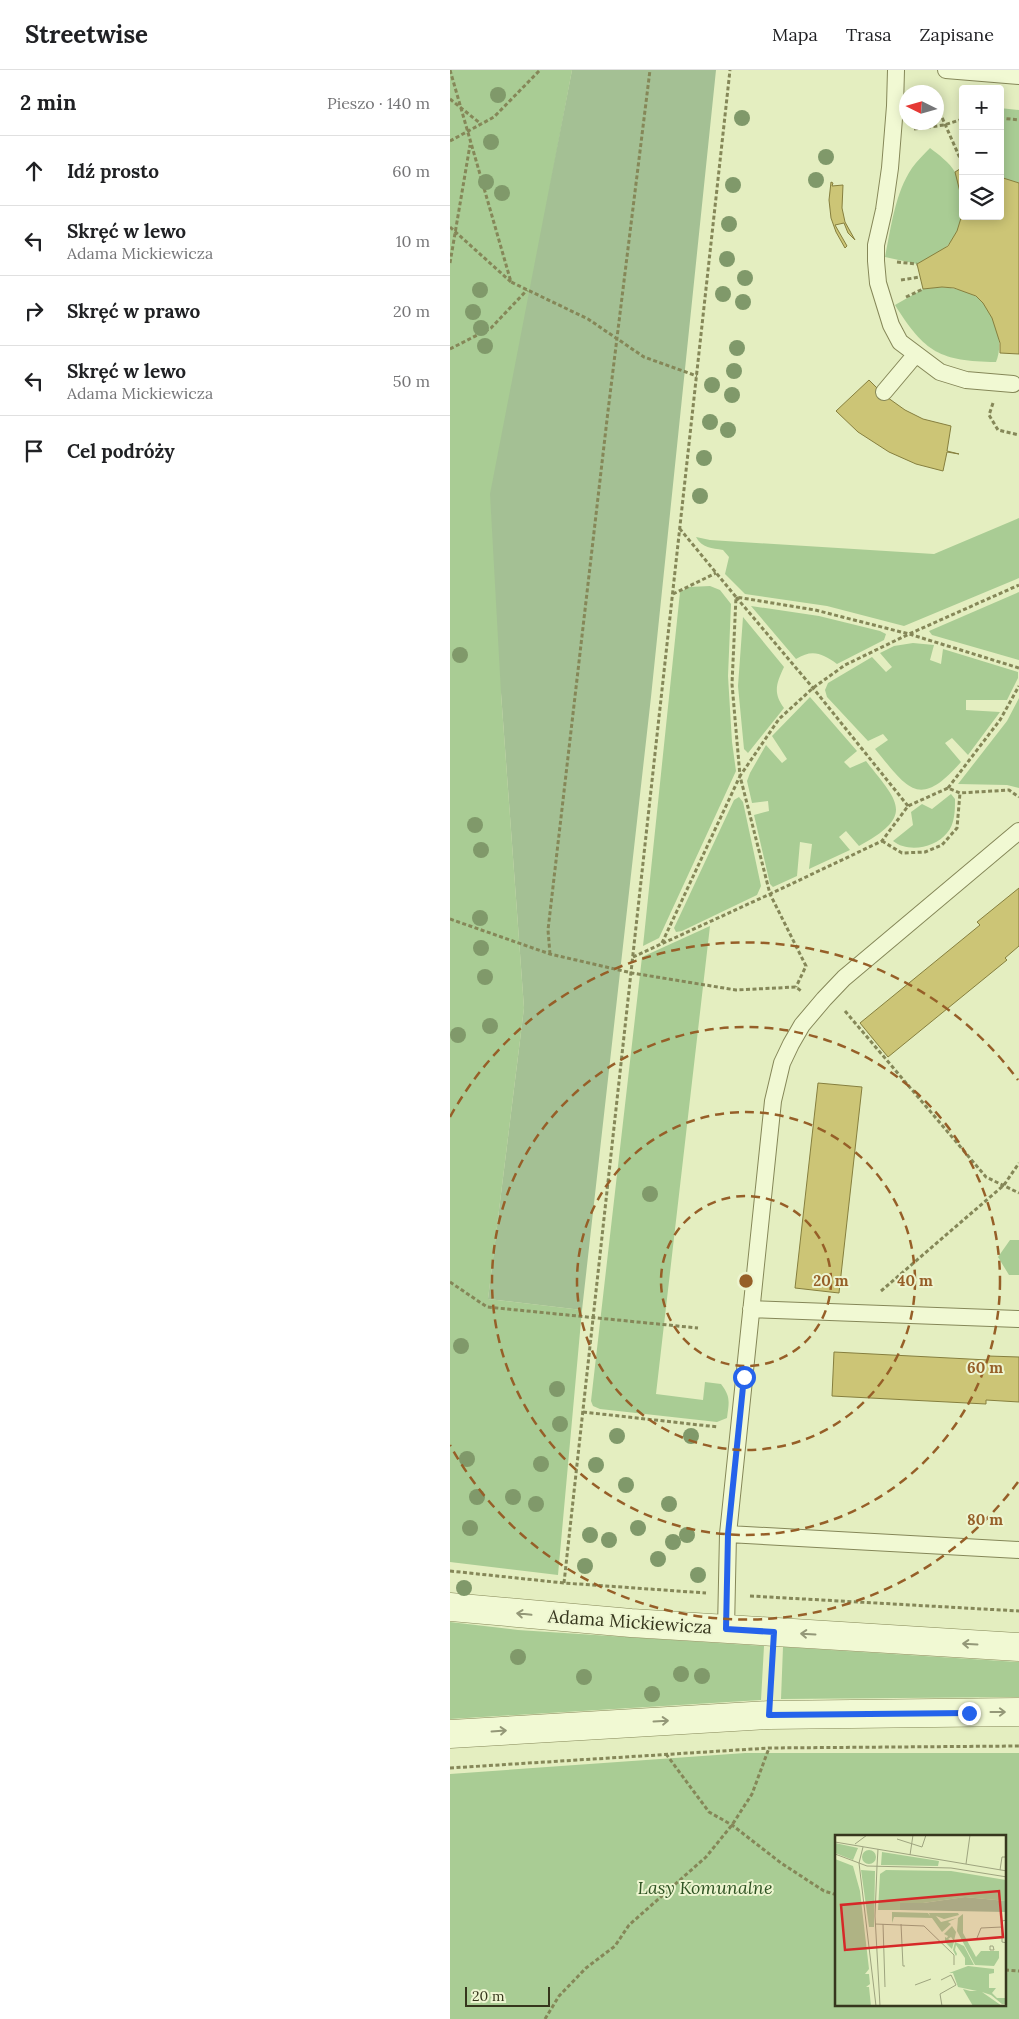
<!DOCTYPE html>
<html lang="pl">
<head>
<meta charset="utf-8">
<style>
	body { margin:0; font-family:Lora,serif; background:#f2f2f2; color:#202124 }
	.controls { position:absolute; right:15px; top:15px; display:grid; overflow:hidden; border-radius:5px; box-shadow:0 2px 12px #0003 }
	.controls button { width:45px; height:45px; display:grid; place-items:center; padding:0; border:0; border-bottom:1px solid #e0e0e0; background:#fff; color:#202124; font:25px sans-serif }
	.compass { position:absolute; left:449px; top:15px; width:45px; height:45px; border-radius:50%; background:#fff; box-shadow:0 2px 12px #0003; rotate:275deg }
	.scale { position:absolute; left:15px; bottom:12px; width:85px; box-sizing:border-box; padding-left:5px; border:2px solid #36361d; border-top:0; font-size:14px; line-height:18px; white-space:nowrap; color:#36361d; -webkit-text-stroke:4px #edf5d0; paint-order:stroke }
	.stop { position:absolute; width:15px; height:15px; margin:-11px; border:4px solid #2563eb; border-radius:50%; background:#fff }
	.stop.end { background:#2563eb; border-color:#fff; box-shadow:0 1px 5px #0008 }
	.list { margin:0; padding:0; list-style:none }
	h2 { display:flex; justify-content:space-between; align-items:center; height:65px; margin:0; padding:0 20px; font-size:21px }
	h2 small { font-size:16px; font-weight:400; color:#757577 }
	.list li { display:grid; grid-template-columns:32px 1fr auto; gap:15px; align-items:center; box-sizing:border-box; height:70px; padding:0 20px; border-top:1px solid #e0e0e0 }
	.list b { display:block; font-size:19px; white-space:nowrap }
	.list p { margin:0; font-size:16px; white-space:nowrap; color:#757577 }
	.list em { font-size:16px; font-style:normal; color:#757577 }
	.icon { flex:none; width:28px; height:28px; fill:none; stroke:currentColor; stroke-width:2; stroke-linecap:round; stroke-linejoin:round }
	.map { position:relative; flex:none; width:569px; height:1949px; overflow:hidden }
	header { display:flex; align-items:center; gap:30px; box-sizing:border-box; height:70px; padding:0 25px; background:#fff; border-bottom:1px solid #e0e0e0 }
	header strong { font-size:24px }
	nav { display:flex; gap:28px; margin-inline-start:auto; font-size:18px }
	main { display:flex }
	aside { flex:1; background:#fff }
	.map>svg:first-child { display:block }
</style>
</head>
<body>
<header>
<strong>Streetwise</strong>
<nav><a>Mapa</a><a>Trasa</a><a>Zapisane</a></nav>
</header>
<main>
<aside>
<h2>2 min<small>Pieszo · 140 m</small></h2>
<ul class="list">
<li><svg class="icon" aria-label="ahead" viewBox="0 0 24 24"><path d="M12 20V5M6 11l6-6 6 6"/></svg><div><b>Idź prosto</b></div><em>60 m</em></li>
<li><svg class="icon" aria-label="left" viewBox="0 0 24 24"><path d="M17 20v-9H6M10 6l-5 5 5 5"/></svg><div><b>Skręć w lewo</b><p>Adama Mickiewicza</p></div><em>10 m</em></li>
<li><svg class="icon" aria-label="right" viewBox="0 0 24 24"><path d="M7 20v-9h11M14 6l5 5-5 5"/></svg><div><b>Skręć w prawo</b></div><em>20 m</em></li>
<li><svg class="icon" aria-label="left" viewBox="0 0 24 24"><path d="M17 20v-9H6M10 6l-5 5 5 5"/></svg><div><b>Skręć w lewo</b><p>Adama Mickiewicza</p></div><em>50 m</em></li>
<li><svg class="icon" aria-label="arrive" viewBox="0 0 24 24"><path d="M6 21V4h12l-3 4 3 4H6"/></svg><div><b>Cel podróży</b></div></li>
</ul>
</aside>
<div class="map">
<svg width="569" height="1949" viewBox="0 0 569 1949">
	<rect width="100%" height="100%" fill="#e4eec0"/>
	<path fill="#a9cc94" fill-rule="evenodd" d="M0,0H122L83,208L51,623L74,938L38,1229L132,1240L108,1505L0,1492Z
		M550,38L569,40V113L550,107Z
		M480,78C488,84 500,93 505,102C517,124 515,158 497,176C489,184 477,189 467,194L435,187C441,158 445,123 462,98C467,91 474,84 480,78Z
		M492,217C503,218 515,220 525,226C544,238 555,271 546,292C490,291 475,283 445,235L473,219Z
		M569,448V508L454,556L377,536L295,524L275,504L279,487L273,480C262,478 252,478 246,467L260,470L484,484Z
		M260,516L270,520L281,534L278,606L282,672L286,701L209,868L193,876L230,522L239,517Z
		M569,522V590L482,565L479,561Z
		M301,536L369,546L430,561L436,564L434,570L387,594C372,583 362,579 346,589Z
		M293,547L334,597C326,614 323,623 334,638L298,683L294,679L288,616Z
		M463,573L484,575L480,590L491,594L493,579L568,602V608L557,630H516V640L550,642L518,685L502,668L495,673L511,692C469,740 458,719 425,679L438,670L433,664L418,671L377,627L375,620L378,613L422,587L436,602L442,597L430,583L444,576Z
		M360,627L407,681L394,692L400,698L416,691C448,732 466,745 409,776L396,761L389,767L400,780L359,799L362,774L350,772L347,806L323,817L320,814L304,745L319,741L318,731L302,733L297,711L300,703L316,675L332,693L337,689L322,666Z
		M569,628V718L557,715L508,714L557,651Z
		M501,724L505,729C505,740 505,754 497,763C485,778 458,783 443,771L463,755L461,742L472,734L482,739Z
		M289,727L293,732L311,816L307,825L232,861L226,862L224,858L284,730Z
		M260,856L206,1324L253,1330L255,1312L271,1314C281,1327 279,1332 277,1348L267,1352L150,1339L143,1336L141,1331L192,887Z
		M560,1170H569V1205H559L548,1187Z
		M0,1552L68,1560L314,1576L311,1630L0,1649Z
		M333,1577L569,1592V1627L331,1629Z
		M295,1683H569V1949H0V1704ZM387,1766H555V1935H387Z"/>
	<path fill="#a4c094" d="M122,0H266L201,627L132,1240L38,1229L74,938L51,623L40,424Z"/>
	<path fill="#ccc576" stroke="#867f3e" d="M513,97V146H550V107L569,113V284L550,283V273L542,248L533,233L526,226L504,218L492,217L473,219L467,194L498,176L507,161L511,148L512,130L505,102Z
		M381,112L383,113L382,116L393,115L392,138L395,152L405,170L398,163L394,153L385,155L397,176L395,178L386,162L381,148L379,130Z
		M419,310L434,325L455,340L473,349L501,356L497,381L509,384L497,382L493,401L466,394L439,382L408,362L386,341Z
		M569,818V876L555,888L557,890L438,987L410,953L530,855L527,852Z
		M368,1013L412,1017L389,1223L345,1218Z
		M384,1282L538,1290V1286L569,1287V1332L536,1330V1334L382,1326Z"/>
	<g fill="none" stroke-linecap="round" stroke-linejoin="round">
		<g stroke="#858758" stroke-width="18">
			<path id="service" d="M446,0L445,36L440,98L434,140L426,175V191L428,213L441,255L450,272L490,302L516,310L563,314
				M496,0L569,6
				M434,322L466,284
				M301,1239L569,1249
				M278,1464L569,1480
				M276,1559L278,1464L323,1031L332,993L341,974L352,955L374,929L394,908L569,761"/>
		</g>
		<g stroke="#858758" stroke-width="29">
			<path id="tertiary" d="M0,1537L181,1553L569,1577
				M0,1664L319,1645L569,1642"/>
		</g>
		<path stroke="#858758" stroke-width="3" stroke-dasharray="4 2.5" stroke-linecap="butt" d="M0,0L61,212L138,249L194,287L247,306
			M0,29L31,54
			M487,36L513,95
			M550,48L569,50
			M464,59L494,55L513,49
			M0,71L44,47L90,0
			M0,157L61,212
			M447,192L467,194
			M0,193L20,75
			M451,210L470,207
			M456,227L473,219
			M0,279L41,258L77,220
			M543,333L539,345L548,360L569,365
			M223,524L266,503
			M569,598L459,564L395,595L363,618L329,649L290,706L320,824L432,771L458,736L498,718L510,723L559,720L569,727
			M498,718L550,650L569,616
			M458,736L363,618L286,527L365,540L459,564L569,515
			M432,771L452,783L475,782L492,775L507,758L510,723
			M0,849L100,884L182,903L286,920L346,917L351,921
			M212,873L290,706L282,614L286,527L230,459
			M100,884L98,860L158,341L200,0
			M183,887L320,824L356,896L346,917
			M395,941L536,1107L569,1123
			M0,1212L37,1237L248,1258
			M431,1221L554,1115L569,1093
			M133,1342L268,1357
			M0,1501L114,1513L256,1523
			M114,1513L280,0
			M300,1526L569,1541
			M321,1616L322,1590
			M216,1684L259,1742L282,1755L331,1793L374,1821L387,1825
			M0,1698L319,1678L569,1676
			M555,1900L569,1901
			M95,1949L109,1926L136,1898L165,1876L179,1855L256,1787L282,1755L302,1724L319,1678"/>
		<use href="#service" stroke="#f1f9d3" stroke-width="16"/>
		<use href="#tertiary" stroke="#f1f9d3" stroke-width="28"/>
	</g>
	<g fill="#80996a">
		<circle cx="48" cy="25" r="8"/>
		<circle cx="292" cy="48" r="8"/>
		<circle cx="41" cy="72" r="8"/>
		<circle cx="376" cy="87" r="8"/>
		<circle cx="366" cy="110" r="8"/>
		<circle cx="36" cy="112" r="8"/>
		<circle cx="283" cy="115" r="8"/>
		<circle cx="52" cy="123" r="8"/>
		<circle cx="279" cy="154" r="8"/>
		<circle cx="277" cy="189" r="8"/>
		<circle cx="295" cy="208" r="8"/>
		<circle cx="30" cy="220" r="8"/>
		<circle cx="273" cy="224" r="8"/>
		<circle cx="293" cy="232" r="8"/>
		<circle cx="23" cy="242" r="8"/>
		<circle cx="31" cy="258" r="8"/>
		<circle cx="35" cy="276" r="8"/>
		<circle cx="287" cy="278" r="8"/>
		<circle cx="284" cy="301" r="8"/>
		<circle cx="262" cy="315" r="8"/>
		<circle cx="282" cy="325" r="8"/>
		<circle cx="260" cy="352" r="8"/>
		<circle cx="278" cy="360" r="8"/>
		<circle cx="254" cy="388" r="8"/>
		<circle cx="250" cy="426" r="8"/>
		<circle cx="10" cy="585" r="8"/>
		<circle cx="25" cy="755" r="8"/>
		<circle cx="31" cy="780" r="8"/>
		<circle cx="30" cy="848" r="8"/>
		<circle cx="31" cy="878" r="8"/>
		<circle cx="35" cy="907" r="8"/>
		<circle cx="40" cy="956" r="8"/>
		<circle cx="8" cy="965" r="8"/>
		<circle cx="200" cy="1124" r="8"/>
		<circle cx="11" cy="1276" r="8"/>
		<circle cx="107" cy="1319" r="8"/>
		<circle cx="110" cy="1354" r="8"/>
		<circle cx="167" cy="1366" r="8"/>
		<circle cx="241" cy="1366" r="8"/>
		<circle cx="17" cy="1389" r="8"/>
		<circle cx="91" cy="1394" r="8"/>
		<circle cx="146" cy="1395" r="8"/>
		<circle cx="176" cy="1415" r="8"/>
		<circle cx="27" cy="1427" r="8"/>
		<circle cx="63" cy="1427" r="8"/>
		<circle cx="86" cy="1434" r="8"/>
		<circle cx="219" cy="1434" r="8"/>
		<circle cx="20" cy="1458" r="8"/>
		<circle cx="188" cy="1458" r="8"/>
		<circle cx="140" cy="1465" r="8"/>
		<circle cx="237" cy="1465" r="8"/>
		<circle cx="159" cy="1470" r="8"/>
		<circle cx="223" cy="1472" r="8"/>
		<circle cx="208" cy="1489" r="8"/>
		<circle cx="135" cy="1496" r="8"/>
		<circle cx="248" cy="1505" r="8"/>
		<circle cx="14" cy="1518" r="8"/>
		<circle cx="68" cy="1587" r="8"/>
		<circle cx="231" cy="1604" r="8"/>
		<circle cx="252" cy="1606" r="8"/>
		<circle cx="134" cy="1607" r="8"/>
		<circle cx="202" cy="1624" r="8"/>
	</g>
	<defs><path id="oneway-shaft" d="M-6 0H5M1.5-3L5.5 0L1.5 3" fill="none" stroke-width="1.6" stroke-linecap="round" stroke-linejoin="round" transform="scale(1.25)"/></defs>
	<g stroke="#949878">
		<use href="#oneway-shaft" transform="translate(74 1544) rotate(-174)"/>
		<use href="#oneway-shaft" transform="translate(358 1564) rotate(-177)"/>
		<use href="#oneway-shaft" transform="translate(520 1574) rotate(-177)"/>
		<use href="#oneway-shaft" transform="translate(548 1642)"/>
		<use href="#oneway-shaft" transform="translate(211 1651) rotate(-3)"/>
		<use href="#oneway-shaft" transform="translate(49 1661) rotate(-4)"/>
	</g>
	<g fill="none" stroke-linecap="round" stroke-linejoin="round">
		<path stroke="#2563eb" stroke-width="6" d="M294,1307L278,1464L276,1559L324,1562L319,1645L519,1643"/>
	</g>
	<g fill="none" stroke="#965f28" stroke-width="2.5" stroke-dasharray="9 6">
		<circle cx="296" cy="1211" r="85"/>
		<circle cx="296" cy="1211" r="169"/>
		<circle cx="296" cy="1211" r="254"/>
		<path d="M568 1412A338 338 0 0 1 0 1375M0 1047A338 338 0 0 1 568 1010"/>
	</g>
	<g text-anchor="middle" stroke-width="4" stroke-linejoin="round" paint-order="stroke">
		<g font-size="18" fill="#36361d" stroke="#edf5d0">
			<text transform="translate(180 1552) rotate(4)" y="6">Adama Mickiewicza</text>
		</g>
		<g font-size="18" font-style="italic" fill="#2f5323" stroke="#edf5d0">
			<text x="255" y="1824">Lasy Komunalne</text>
		</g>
	</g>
	<g transform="translate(385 1765)">
		<rect width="171" height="171" fill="#e4eec0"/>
		<path d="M0,8L23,13L18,25L0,18ZM27 22a7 7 0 1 1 14 0a7 7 0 1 1-14 0ZM47,17L104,26L103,31L46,30ZM0,24L18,31L25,56L34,134L30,139H34L35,149L31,152H34L36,171H0ZM26,35L40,36L39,92H34ZM51,35L116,36L171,45V66L130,62L88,68H65V75H43L45,39ZM57,77L93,78L95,81L94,78H123L124,80L109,84L101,81L106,87L122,83L113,87L116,89L107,97L97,83L59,82L57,88ZM128,79V98L141,122L146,116H164V123L159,131L140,130L122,96L123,83ZM117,91L121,97L119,106L116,102L113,104L119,107L117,114L110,107V102L112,103L113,101L109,99ZM120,107L129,111L139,130H130V123L121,110L120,115L122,119L121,121L118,115ZM133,131L159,134V138L154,139V153H161L157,158L162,163H171V169H167L156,160L147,157L167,171H138L128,154L135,156H142L123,152L118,138H114Z" fill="#a9cc94"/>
		<path d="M130,62L171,66V77L65,75V68H88Z" fill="#a4c094"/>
		<path fill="none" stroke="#9ea47f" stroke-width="1" d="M62,4L87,12L91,0M0,7L172,36M20,9L32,0M0,19L32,31L116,33L172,42M75,20L78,0M24,28L41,171M24,28L28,12M131,29L135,0M42,31L40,81L45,171M42,31L43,14M165,35L167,22H172M172,85L167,86V107L172,108M40,89L89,91L119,120V130M48,89L50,152M66,89L68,131H70M142,103L146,93L167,92M155,111H158L159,115H155ZM106,145L116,140L121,150L105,159L107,171M80,150L96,144"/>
		<path fill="#d62828" fill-opacity="0.15" stroke="#d62828" stroke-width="2.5" d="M164,56L168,102L10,115L6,70Z"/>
		<rect width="171" height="171" fill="none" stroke="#36361d" stroke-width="2.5"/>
	</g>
	<circle cx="296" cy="1211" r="8" fill="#965f28" stroke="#edf5d0" stroke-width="2.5"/>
	<g font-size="15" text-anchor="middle" font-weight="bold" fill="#965f28" stroke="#edf5d0" stroke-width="4" stroke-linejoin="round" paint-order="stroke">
		<text x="381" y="1216">20 m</text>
		<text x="465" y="1216">40 m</text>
		<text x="535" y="1303">60 m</text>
		<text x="535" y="1455">80 m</text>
	</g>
</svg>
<div class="controls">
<button>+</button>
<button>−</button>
<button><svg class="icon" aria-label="layers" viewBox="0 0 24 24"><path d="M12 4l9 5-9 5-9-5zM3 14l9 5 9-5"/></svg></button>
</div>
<svg class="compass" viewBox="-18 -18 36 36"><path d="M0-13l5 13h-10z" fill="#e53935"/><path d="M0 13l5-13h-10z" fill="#757577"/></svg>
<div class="scale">20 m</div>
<div class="stop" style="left:294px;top:1307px"></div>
<div class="stop end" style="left:519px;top:1643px"></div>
</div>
</main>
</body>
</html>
